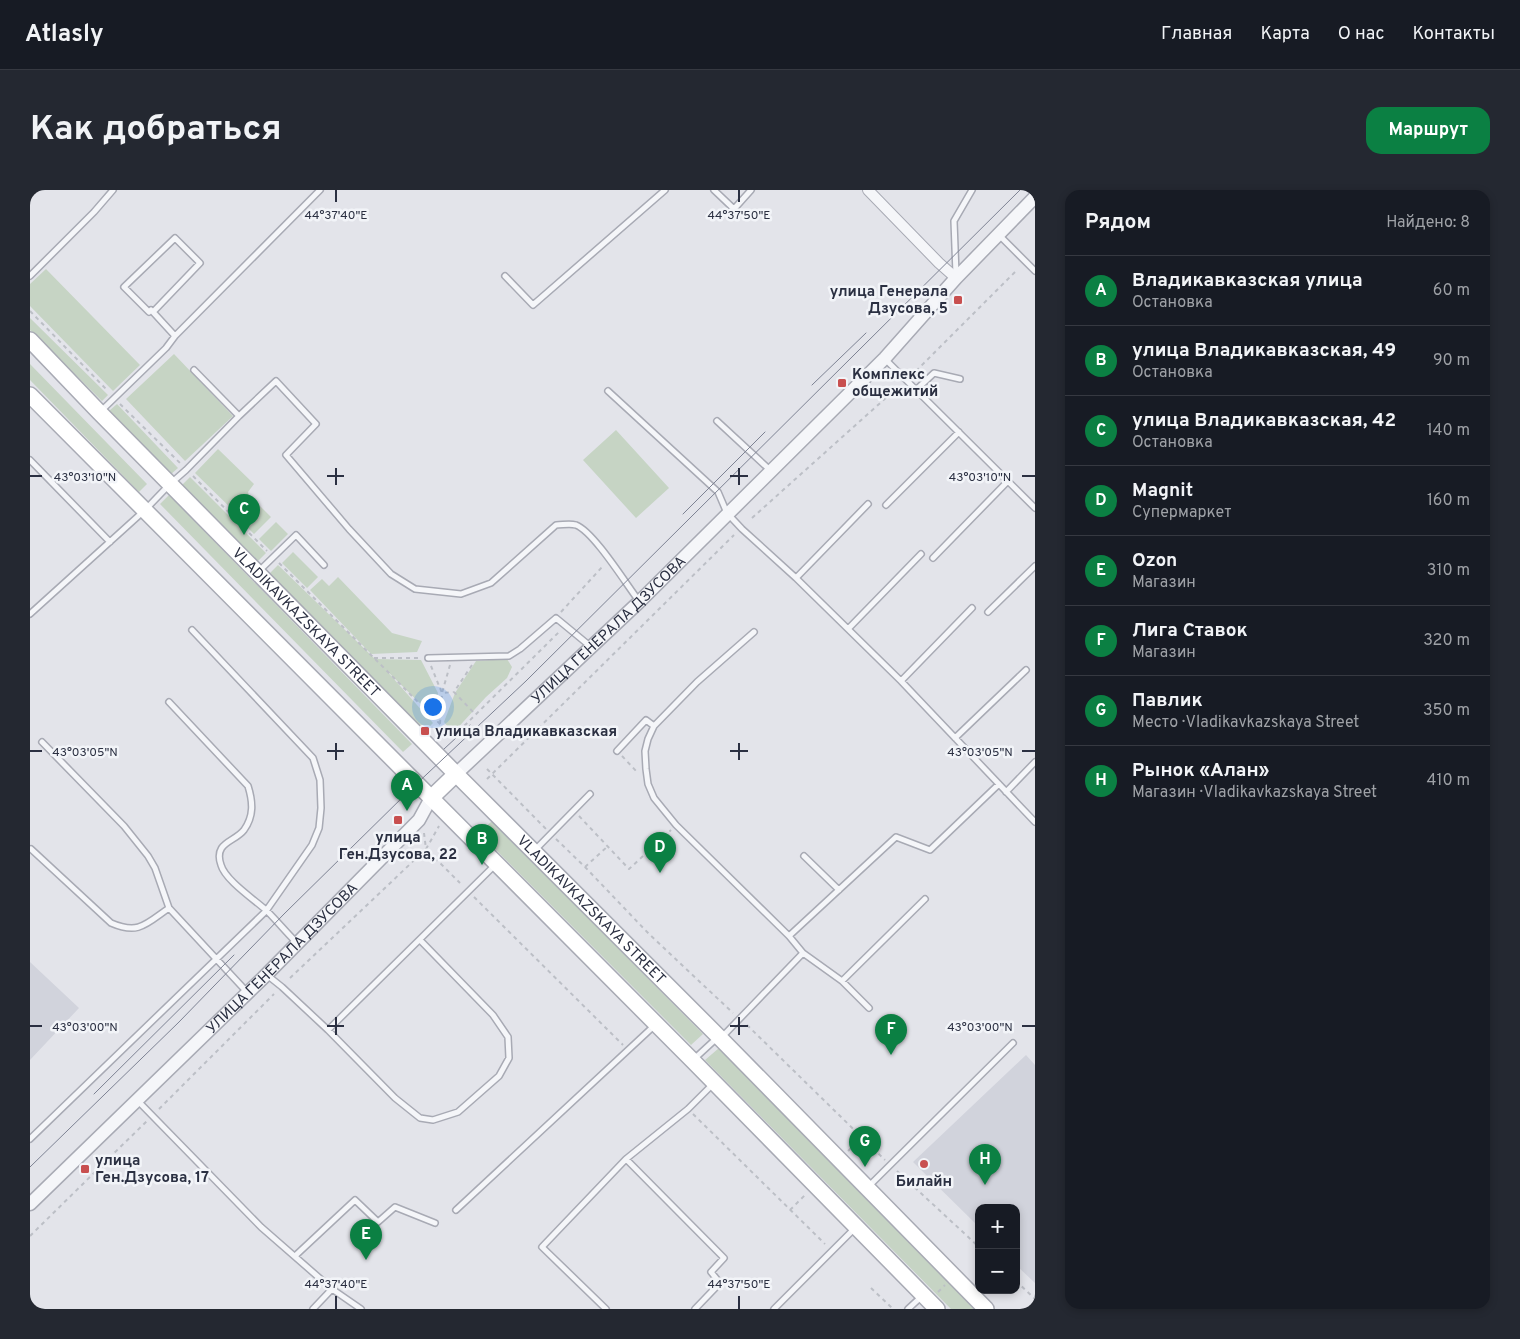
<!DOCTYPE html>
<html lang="ru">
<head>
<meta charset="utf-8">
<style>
	body { margin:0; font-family:Overpass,sans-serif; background:#242831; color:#f1f3f6 }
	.controls { position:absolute; right:15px; bottom:15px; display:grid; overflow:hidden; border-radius:10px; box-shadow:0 2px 8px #0003 }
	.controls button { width:45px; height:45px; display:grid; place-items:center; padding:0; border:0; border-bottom:1px solid #363941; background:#171b24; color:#f1f3f6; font:25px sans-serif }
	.you { position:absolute; left:402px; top:516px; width:18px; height:18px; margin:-12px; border:4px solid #fff; border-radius:50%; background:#1a73e8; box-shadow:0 0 0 8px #1a73e833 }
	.badge { display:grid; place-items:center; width:32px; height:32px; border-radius:50%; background:#0b8043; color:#fff; font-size:16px; font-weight:700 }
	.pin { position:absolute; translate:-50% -41px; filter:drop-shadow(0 1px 2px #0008) }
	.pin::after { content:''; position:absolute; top:26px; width:18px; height:15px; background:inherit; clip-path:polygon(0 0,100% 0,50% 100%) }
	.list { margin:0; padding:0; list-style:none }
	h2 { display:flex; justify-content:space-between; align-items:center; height:65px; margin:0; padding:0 20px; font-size:21px }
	h2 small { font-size:16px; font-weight:400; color:#9ea1a6 }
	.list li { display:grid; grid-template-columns:32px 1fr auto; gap:15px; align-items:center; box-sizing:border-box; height:70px; padding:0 20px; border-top:1px solid #363941 }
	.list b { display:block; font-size:19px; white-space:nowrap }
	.list p { margin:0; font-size:16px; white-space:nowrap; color:#9ea1a6 }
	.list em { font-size:16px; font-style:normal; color:#9ea1a6 }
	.map { position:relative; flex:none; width:1005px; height:1119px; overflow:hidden; border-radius:15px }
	header { display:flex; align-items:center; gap:30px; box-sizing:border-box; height:70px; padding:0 25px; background:#171b24; border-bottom:1px solid #363941 }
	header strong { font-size:24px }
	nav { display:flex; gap:28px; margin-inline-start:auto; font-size:18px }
	.intro { display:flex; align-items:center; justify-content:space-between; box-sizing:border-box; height:120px; padding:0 30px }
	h1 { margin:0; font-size:35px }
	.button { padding:12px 22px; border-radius:15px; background:#0b8043; color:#fff; font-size:18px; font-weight:700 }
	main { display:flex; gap:30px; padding:0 30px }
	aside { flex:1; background:#171b24; border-radius:15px; box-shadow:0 2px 8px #0003 }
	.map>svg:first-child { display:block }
</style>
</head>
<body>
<header>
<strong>Atlasly</strong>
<nav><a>Главная</a><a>Карта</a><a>О нас</a><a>Контакты</a></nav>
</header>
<div class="intro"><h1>Как добраться</h1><a class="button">Маршрут</a></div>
<main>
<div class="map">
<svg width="1005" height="1119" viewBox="0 0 1005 1119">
	<rect width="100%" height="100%" fill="#e3e4ea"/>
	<path fill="#d1d3dc" d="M0,772L49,818L0,870Z
		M996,865L1005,875V1093L986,1075V1018H949V1037L883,972Z"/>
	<path fill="#c6d4c4" d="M16,79L110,175L83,201L0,116V94Z
		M0,128L78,205L72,211L0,140Z
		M144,164L203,226L155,271L96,209Z
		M0,174L117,294L109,302L0,190Z
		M87,214L148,278L140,285L79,221Z
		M586,240L639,298L606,328L553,270Z
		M188,259L224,294L218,302L221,314L209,326L165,283Z
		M160,287L236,363L227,372L151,296Z
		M139,305L382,554L373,562L130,314Z
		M229,315L241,327L224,344L212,332Z
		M246,332L258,344L241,361L229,349Z
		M263,362L288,387L277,398L252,373Z
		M248,375L345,469L391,470L408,503L404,527L355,479L403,533L392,544L237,386Z
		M308,387L362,443L392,451L387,462L341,464L280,400L292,389L299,396Z
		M477,469L482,477L477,488L456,507L423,543L414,532L425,503L446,471Z
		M462,631L673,844L661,855L449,643Z
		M689,858L946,1119H921L675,870Z"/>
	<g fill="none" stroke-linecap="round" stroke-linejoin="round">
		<g stroke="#a8aab4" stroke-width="8">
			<path id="service" d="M684,0L704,19L721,0
				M969,45L1005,81
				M926,84L924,31L942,0
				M0,86L64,22L83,0
				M475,86L503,115L635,0
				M145,146L290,0
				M855,169L1005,318
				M886,200L904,183L930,189
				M578,201L688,302L697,323L712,339L766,388L871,491L1005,632
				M70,222L136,158L145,146L123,122L170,73L145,48L94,97L119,122L121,120L123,122
				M209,226L246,191L286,234L256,265L319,339L361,384L385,399L431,404L461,393L526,335C533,335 539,333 546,335C564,342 596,394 609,411
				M687,231L741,281
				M0,270L80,352
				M856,315L929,242
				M903,368L978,291
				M228,382L266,345L294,375
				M766,388L838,314
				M958,422L1005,376
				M0,424L115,320L140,294L156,280L209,226L164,180
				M818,439L891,364
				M398,468L479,466L490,459L526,428L560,456
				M871,491L942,418
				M139,512L218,596C223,612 224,626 214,640C205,652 183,652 191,675C195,690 225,710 237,721C247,731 256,742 266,752
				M925,548L996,480
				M12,552L94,636L118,666L125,678L139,718
				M587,561L616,530L624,536
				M976,602L1005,572
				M1,659L81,733C109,745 116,734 139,718L217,802
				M505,660L560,604
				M774,666L809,700
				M759,746L866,647L900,660L969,594
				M773,763L812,791L839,818
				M237,785L252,797L298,840L365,908L390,928L403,930L428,922L469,886L479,868L478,847L463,825L390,750
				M812,791L895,709
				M298,840L466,674
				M692,847L773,763L759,746L646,635L624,608L618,594L616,579L615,561L618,549L624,536L667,492L724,442
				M663,870L688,847
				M107,910L231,1037L302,1099L283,1119
				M0,949L236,721L282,655L289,638L291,618L290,590L283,568L162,440
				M596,969L694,1068L681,1082L690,1093L665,1119
				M839,996L983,853
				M426,1020L625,835
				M265,1066L325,1010L348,1032L365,1017L405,1033
				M302,1099L331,1119
				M576,1119L512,1057L596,969L658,919L684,893
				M744,1119L824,1039
				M878,1119L891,1107"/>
		</g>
		<g stroke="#a8aab4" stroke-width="12">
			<path id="minor" d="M838,0L909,73L926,88"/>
		</g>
		<g stroke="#a8aab4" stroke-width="15">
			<g id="tertiary">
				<path id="s1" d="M426,584L609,412L855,168L926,88L1005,7"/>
				<path id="s2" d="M0,1014L236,785L389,630L401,608"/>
			</g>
		</g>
		<g stroke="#a8aab4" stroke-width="18">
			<g id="secondary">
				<path id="s3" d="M0,150L69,222L426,584L688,846L956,1119"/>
				<path d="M0,205L662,870L907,1119"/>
				<path d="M401,608L426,584"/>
			</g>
		</g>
		<path stroke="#bcbfc6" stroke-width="2" stroke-dasharray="4 4" stroke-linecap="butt" d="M0,121L78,201
			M886,181L986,81
			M90,214L151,274
			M163,286L237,361
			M722,328L868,197
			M249,373L419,543
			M531,422L573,376
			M344,468H390
			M420,475L412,503L423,502
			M442,475L424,502L445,524
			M401,476L412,503L410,534
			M423,547L530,441
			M592,566L608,583
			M457,579L516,639
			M457,589L704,345
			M549,626L599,679L641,640
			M394,643L396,659L409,636
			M526,649L555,677L619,744L703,823
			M555,677L578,656
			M444,707L593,855
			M260,788L396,659L430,693
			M717,835L855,970
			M129,919L244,804
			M663,924L795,1054
			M818,961L833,947
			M79,968L117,931
			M867,981L949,1057
			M760,1020L776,1004
			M0,1046L65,982
			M986,1091L1005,1109
			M841,1098L863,1119
			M908,1102L915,1095"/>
		<use href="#service" stroke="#f5f6f9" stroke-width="5"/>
		<use href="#minor" stroke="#f5f6f9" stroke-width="10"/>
		<use href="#tertiary" stroke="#f5f6f9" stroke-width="12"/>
		<use href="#secondary" stroke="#fff" stroke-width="15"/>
		<path stroke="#7d8293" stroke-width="1" d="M782,195L836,143
			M653,324L735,242
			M414,559L440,535
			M64,904L204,765
			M0,977L149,832L254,724L381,599L496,491L990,0"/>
	</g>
	<path fill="none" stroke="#2b3042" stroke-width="2" d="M306,0V12M709,0V12M306,278V295M709,278V295M0,286H12M297,286H314M700,286H718M992,286H1005M306,553V570M709,553V570M0,561H12M297,561H314M700,561H718M992,561H1005M306,827V845M709,827V845M0,836H12M297,836H314M700,836H718M992,836H1005M306,1106V1119M709,1106V1119"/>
	<g fill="#c84f4f" stroke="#f2f4f8" stroke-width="2">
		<rect x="923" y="105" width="10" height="10" rx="2.5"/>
		<rect x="807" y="188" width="10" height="10" rx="2.5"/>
		<rect x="390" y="536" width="10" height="10" rx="2.5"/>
		<rect x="363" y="625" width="10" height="10" rx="2.5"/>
		<circle cx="894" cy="974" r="5"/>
		<rect x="50" y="974" width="10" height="10" rx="2.5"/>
	</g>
	<g text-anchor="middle" stroke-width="5" stroke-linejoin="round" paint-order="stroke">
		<g font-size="15" font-weight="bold" fill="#2b3042" stroke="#f2f4f8" text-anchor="start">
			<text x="918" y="106" text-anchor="end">улица Генерала<tspan x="918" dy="17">Дзусова, 5</tspan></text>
			<text x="822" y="189">Комплекс<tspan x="822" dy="17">общежитий</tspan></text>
			<text x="405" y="546">улица Владикавказская</text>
			<text x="368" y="652" text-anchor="middle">улица<tspan x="368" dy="17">Ген.Дзусова, 22</tspan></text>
			<text x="65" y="975">улица<tspan x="65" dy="17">Ген.Дзусова, 17</tspan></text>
			<text x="894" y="996" text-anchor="middle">Билайн</text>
		</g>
		<g font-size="15" fill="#2b3042" stroke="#f2f4f8">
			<text dy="5" stroke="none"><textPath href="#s3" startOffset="395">VLADIKAVKAZSKAYA STREET</textPath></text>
			<text dy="5" stroke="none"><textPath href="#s1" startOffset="210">УЛИЦА ГЕНЕРАЛА ДЗУСОВА</textPath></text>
			<text dy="5" stroke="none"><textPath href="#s3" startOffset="800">VLADIKAVKAZSKAYA STREET</textPath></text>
			<text dy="5" stroke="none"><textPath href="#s2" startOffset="352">УЛИЦА ГЕНЕРАЛА ДЗУСОВА</textPath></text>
		</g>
	</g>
	<g font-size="12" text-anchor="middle" fill="#2b3042" stroke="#f2f4f8" stroke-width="5" stroke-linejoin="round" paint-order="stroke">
		<text x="306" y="29">44°37'40"E</text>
		<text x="709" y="29">44°37'50"E</text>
		<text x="55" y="291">43°03'10"N</text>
		<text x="950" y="291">43°03'10"N</text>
		<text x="55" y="566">43°03'05"N</text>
		<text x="950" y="566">43°03'05"N</text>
		<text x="55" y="841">43°03'00"N</text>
		<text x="950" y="841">43°03'00"N</text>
		<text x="306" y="1098">44°37'40"E</text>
		<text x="709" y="1098">44°37'50"E</text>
	</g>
</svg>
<div class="controls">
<button>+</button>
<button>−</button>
</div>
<div class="you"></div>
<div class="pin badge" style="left:377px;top:621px">A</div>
<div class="pin badge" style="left:452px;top:675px">B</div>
<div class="pin badge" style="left:214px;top:345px">C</div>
<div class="pin badge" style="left:630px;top:683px">D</div>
<div class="pin badge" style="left:336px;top:1070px">E</div>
<div class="pin badge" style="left:861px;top:865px">F</div>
<div class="pin badge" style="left:835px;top:977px">G</div>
<div class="pin badge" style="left:955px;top:995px">H</div>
</div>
<aside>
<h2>Рядом<small>Найдено: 8</small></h2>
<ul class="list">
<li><span class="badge">A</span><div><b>Владикавказская улица</b><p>Остановка</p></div><em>60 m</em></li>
<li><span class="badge">B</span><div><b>улица Владикавказская, 49</b><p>Остановка</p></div><em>90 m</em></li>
<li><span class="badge">C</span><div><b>улица Владикавказская, 42</b><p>Остановка</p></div><em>140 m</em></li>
<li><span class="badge">D</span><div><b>Magnit</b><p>Супермаркет</p></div><em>160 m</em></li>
<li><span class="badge">E</span><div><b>Ozon</b><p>Магазин</p></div><em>310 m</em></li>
<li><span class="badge">F</span><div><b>Лига Ставок</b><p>Магазин</p></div><em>320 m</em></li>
<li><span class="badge">G</span><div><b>Павлик</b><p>Место · Vladikavkazskaya Street</p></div><em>350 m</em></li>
<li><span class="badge">H</span><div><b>Рынок «Алан»</b><p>Магазин · Vladikavkazskaya Street</p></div><em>410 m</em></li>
</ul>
</aside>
</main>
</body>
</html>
